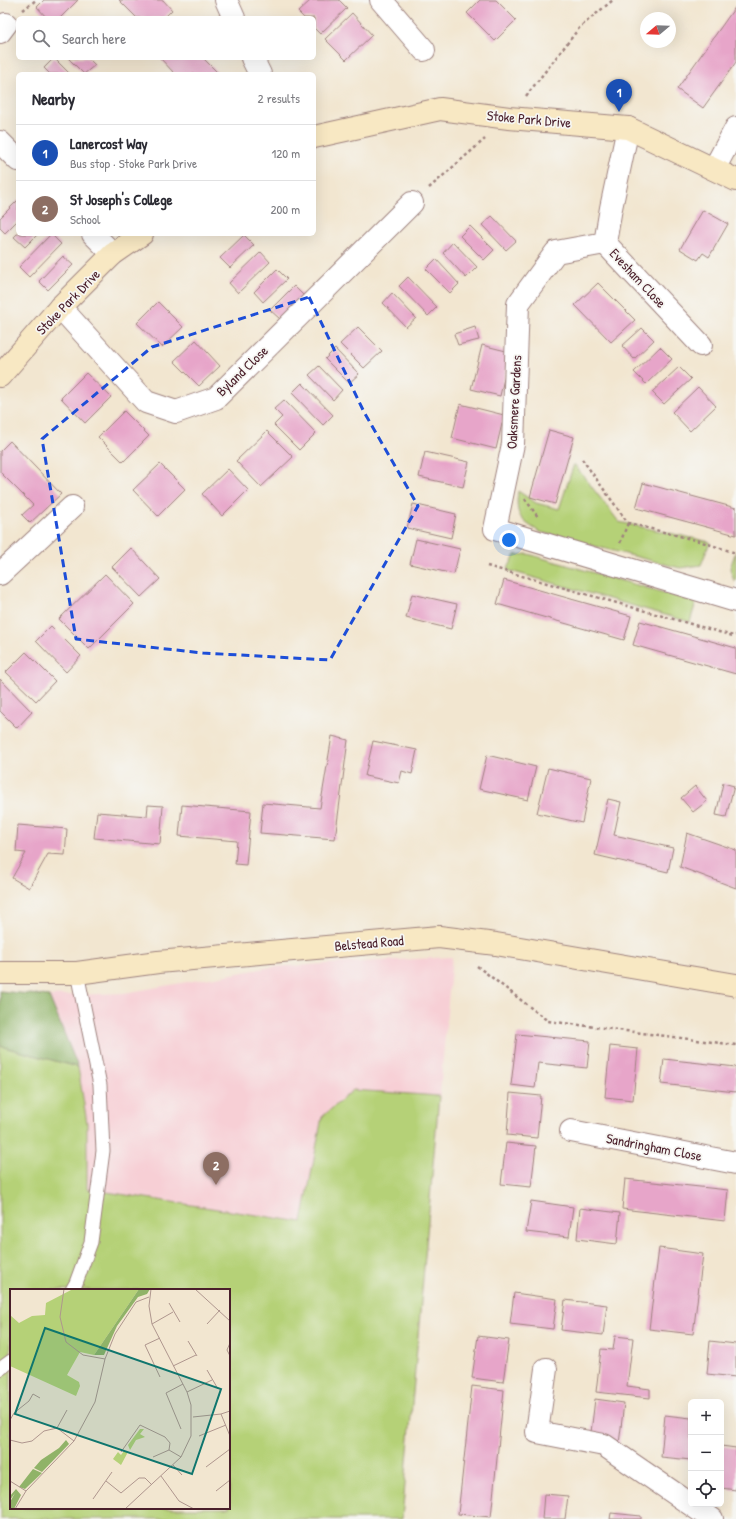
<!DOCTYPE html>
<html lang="en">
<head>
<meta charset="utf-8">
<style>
	body { margin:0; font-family:"Patrick Hand",sans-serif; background:#f2f2f3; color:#2b2b33 }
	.controls { position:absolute; right:12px; bottom:12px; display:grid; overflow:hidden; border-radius:6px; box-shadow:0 4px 16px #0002 }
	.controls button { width:36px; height:36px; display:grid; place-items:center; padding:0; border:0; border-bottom:1px solid #e1e1e2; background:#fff; color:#2b2b33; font:20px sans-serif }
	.compass { position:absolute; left:640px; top:12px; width:36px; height:36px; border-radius:50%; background:#fff; box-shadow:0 4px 16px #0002; rotate:251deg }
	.you { position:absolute; left:509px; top:540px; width:14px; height:14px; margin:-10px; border:3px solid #fff; border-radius:50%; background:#1a73e8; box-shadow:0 0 0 6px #1a73e833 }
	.badge { display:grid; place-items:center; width:26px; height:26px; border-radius:50%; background:#d1495b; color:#fff; font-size:13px; font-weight:700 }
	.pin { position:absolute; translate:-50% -33px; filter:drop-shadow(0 1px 2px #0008) }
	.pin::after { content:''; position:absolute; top:21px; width:14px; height:12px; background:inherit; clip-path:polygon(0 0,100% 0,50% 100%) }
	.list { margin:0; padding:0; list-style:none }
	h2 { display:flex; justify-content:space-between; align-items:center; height:52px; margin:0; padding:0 16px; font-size:17px }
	h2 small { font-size:13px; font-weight:400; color:#7c7c81 }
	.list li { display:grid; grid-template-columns:26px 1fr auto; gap:12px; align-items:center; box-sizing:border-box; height:56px; padding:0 16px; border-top:1px solid #e1e1e2 }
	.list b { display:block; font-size:15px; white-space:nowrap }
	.list p { margin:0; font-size:13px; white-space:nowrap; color:#7c7c81 }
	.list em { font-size:13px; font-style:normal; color:#7c7c81 }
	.icon { flex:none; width:22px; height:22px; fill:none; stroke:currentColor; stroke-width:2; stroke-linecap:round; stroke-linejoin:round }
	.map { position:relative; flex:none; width:736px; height:1519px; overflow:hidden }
	.search { position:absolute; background:#fff; box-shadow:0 4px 16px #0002; left:16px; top:16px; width:300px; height:44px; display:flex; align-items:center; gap:10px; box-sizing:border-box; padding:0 14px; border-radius:6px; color:#7c7c81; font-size:15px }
	.panel { position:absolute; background:#fff; box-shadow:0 4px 16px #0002; left:16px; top:72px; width:300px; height:164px; border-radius:6px }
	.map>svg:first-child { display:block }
</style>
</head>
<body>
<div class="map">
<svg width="736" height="1519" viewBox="0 0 736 1519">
	<rect width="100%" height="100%" fill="#f6f6f2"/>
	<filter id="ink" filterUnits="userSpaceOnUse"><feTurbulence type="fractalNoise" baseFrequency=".025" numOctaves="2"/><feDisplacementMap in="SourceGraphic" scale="8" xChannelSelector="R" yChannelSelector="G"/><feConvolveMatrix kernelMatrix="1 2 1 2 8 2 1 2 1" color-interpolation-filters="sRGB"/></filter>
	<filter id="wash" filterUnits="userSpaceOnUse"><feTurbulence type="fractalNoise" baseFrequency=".012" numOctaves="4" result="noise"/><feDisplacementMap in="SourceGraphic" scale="16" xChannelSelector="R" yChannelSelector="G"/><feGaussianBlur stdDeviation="0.9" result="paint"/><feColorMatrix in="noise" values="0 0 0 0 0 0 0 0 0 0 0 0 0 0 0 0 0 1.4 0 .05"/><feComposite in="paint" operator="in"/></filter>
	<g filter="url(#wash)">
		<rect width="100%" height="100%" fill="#f2e6d0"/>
		<path fill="#f7cfd5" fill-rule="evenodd" d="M452,957L402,1519H0V991L49,996L124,993L272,967ZM11,1290H229V1508H11Z"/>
		<path fill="#b5d177" stroke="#807851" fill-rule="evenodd" d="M574,464L619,522L710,542L701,565L680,568L540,532C520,520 515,516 518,491L536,503L559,509Z
			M736,551V581H734L730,568Z
			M528,554L696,602L690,622L507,570L515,555Z
			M0,1046L78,1067L87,1123V1189L302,1222L322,1117L353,1090L439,1096L402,1519H0ZM11,1290H229V1508H11Z"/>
		<path fill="#90b368" stroke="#6d694a" d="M0,991L49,996L78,1067L0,1046Z"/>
		<g id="blocks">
			<path fill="#e7a5c9" d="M44,0H78L60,18H47L37,7Z
				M119,0H163L172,10L164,18H137Z
				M311,0H339L347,8L320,34L314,28V18H304L298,12Z
				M480,0H496L516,20L495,41L467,13Z
				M736,6V62L703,108L677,89Z
				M352,13L372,35L346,60L325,39Z
				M54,58L70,74H50L44,68Z
				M68,58H88L95,65L84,74Z
				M160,58H203L219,74H175Z
				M18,200V220L5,233L0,228V218Z
				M703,210L728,224L709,257L703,253L698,260L680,249Z
				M492,216L516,241L506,250L482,225Z
				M470,226L494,250L484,260L460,236Z
				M17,234H38L25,247L14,237Z
				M51,234L61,244L29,277L19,267Z
				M244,235L254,245L230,268L220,258Z
				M453,242L477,267L466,278L443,253Z
				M261,252L270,262L238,293L229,283Z
				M63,256L73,265L48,290L39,281Z
				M436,259L459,284L450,293L426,269Z
				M277,269L287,279L263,302L254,292Z
				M408,277L437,307L428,316L399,286Z
				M598,283L635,320L611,342L575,305Z
				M294,286L304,296L280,319L270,310Z
				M392,293L416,318L406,327L383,303Z
				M158,302L183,327L162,347L137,323Z
				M358,327L382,351L364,368L340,344Z
				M475,327L479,340L458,345L454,334Z
				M642,328L654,340L634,359L622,346Z
				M196,340L220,366L199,386L174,361Z
				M482,345L510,352L500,396L471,389Z
				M660,347L672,359L646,384L634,372Z
				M335,349L359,374L349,383L325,359Z
				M319,366L342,390L333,400L309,375Z
				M679,367L691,379L664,404L652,392Z
				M86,373L111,397L85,423L61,398Z
				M302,383L333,415L323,425L292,393Z
				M698,387L716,406L690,431L672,412Z
				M284,400L316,433L299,450L274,425L282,417L274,409Z
				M460,404L504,415L496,449L452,438Z
				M124,411L149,436L123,462L98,437Z
				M549,430L574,437L555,504L530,497Z
				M267,431L293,457L261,487L236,461Z
				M10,441L61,494L30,523L22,515L33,505L0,472V451Z
				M425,452L469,462L463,487L419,477Z
				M160,464L185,489L158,516L133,490Z
				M228,469L248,490L222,516L202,494Z
				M643,483L736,508V535L636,508Z
				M413,504L456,514L451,538L407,528Z
				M416,539L460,549L454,574L410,564Z
				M131,548L160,579L141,597L112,567Z
				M105,574L134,604L89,649L59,619Z
				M504,580L631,616L624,640L497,604Z
				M412,594L457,604L451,629L406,618Z
				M640,621L736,648V674L633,645Z
				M51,626L81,656L66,672L36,641Z
				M26,652L55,681L36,701L6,672Z
				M0,679L32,712L17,728L0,711Z
				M332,736L348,740L335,839L260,833L263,803L320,808Z
				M373,741L417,750L412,774L402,771L399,783L365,776Z
				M487,755L536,767L528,800L479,789Z
				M548,768L591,778L582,823L537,813Z
				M723,783L734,786L726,817L716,815Z
				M695,786L707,801L693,812L681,798Z
				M608,799L621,802L614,835L673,848L668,872L595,855Z
				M148,805L163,806L160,844L94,838L97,812L147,816Z
				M182,805L251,811L246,865L235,864L237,841L179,836Z
				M18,825L67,829L65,855L48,854L29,888L12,878L26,853L16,852Z
				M687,833L736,850V888L680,867Z
				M517,1034L590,1041L587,1068L538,1063L535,1088L511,1085Z
				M610,1046L638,1049L633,1100L605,1097Z
				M664,1059L736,1067V1092L661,1084Z
				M510,1093L541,1096L537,1138L507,1135Z
				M506,1143L536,1146L531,1187L501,1184Z
				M625,1179L728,1190L725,1221L622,1209Z
				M531,1201L573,1207L569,1237L526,1232Z
				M580,1208L620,1213L617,1244L577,1239Z
				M659,1248L703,1254L693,1334L649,1329Z
				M514,1293L557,1299L553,1329L510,1324Z
				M565,1300L607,1305L603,1335L561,1330Z
				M478,1336L509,1340L503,1382L472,1378Z
				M615,1336L633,1338L627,1386L650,1389V1398L596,1392L601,1349L613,1350Z
				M710,1341L736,1344V1377L707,1374Z
				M472,1386L504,1390L491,1517L458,1514Z
				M595,1399L624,1403L619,1444L590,1441Z
				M665,1415L691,1418V1460L661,1457Z
				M721,1446L736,1448V1490L721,1488Z
				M544,1494L568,1496L565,1519H542Z
				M611,1513L641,1516V1519H610Z"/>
		</g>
	</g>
	<g filter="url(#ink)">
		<use href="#blocks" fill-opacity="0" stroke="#9e827e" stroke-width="1"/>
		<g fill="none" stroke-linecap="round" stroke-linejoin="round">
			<g stroke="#9e827e" stroke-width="15">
				<path id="lane" d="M72,1290L76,1283L91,1242L103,1151L100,1085L77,973
					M0,1369L11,1361"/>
			</g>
			<g stroke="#9e827e" stroke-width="24">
				<path id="street" d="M226,0L234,18
					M381,0L424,50
					M0,32L6,24
					M252,58L260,74
					M628,128L611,208L605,243L701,345
					M0,142L18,160
					M714,169L736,128
					M93,234L113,254
					M605,243L556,252L518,304L513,444L495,529L736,601
					M60,307L146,402L176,412L216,398L412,203
					M0,574L72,507
					M571,1131L736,1163
					M546,1369L537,1432L604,1445L712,1519"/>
			</g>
			<g stroke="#9e827e" stroke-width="24">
				<path id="secondary" d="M314,137L440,109L509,118L628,128L736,180
					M0,376L60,307L113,254L142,234
					M0,973H77L158,962L439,937L496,944L736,985"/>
			</g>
			<path stroke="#9e827e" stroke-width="2.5" stroke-dasharray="3 3" stroke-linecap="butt" d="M23,10L36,0
				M526,96L580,27L613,0
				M429,188L485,139
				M582,459L628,523L699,541L736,553
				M525,499L538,517
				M620,543L628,523
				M487,566L733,636L736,635
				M477,966L548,1021L736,1045"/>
			<use href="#lane" stroke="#fff" stroke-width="13"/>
			<use href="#street" stroke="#fff" stroke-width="22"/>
			<use href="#secondary" stroke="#f8e8c3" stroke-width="22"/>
		</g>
	</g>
	<path fill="none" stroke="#1d4ed8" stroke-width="3" stroke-dasharray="8 5" stroke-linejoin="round" d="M309,297L364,412L418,506L330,660L203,653L76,639L42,439L152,347Z"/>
	<g text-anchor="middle" stroke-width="3.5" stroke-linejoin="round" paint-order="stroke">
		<g font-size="14" fill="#4a1f2b" stroke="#f6f6f2">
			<text transform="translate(529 119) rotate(5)" y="5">Stoke Park Drive</text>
			<text transform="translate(638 278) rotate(47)" y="5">Evesham Close</text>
			<text transform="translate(68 302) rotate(-46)" y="5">Stoke Park Drive</text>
			<text transform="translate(242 371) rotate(-44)" y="5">Byland Close</text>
			<text transform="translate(514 402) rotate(-87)" y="5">Oaksmere Gardens</text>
			<text transform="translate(369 943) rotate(-5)" y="5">Belstead Road</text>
			<text transform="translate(654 1147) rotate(11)" y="5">Sandringham Close</text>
		</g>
	</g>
	<g transform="translate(10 1289)">
		<rect width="220" height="220" fill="#f2e6d0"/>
		<path d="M63,0H129L84,66L70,63L57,86L69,93L70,97L66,107L0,77V26L9,34L22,27L35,26L36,14ZM130,140H134L130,145L135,148L126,151L120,161L118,156ZM114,162L118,163L111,176L103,170L108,163L111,166Z" fill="#b5d177"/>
		<path d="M129,0H140L137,5L128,8L107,37L94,66H84ZM56,151L59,155L32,183L24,179L31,171L49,159ZM23,180L32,184L15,200L9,198ZM6,200L11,206L4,220H0V213L5,204L0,211V207Z" fill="#90b368"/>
		<path fill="none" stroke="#af968e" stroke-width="1" d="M54,0L50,28L56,53L73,66L95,70M185,0L220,32M159,14L170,33M142,35L163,23M197,35L210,21M178,52L187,67M220,54L217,61L220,67M163,77L186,66M197,81L208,100M150,88L135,56L150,49M177,103L202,91M211,125L220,147M183,128L211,125L220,122M0,131L4,124L19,112L23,105L30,109M47,139L57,121M171,140L156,104L173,95M189,147L216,136M0,151L12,154L22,152L34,142L47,139L64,152M111,163L130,136L155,148L160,154L159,161M143,168L159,161L171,168M163,176L172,186M196,178L220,160M151,187L169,212L184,220M0,192L16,202M96,192L111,204L129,189H135L142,196M206,202L220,191M83,210L102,183M5,220L16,202L64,152L85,113L95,70L105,45L126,13L139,8M115,220L171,168L181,147V116L177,103L142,35L139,17L141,0"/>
		<path fill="#0f766e" fill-opacity="0.15" stroke="#0f766e" stroke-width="2" d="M35,39L211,100L182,185L5,125Z"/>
		<rect width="220" height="220" fill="none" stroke="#4a1f2b" stroke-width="2"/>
	</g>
</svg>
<div class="controls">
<button>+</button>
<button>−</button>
<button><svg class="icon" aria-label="locate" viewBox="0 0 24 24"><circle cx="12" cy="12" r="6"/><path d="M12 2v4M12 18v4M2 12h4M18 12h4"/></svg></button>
</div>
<svg class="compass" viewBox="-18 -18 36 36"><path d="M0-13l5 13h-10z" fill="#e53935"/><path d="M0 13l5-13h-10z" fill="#7c7c81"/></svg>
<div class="you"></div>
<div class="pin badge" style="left:619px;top:112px;background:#1a4fb4">1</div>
<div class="pin badge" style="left:216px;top:1185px;background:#8d6e63">2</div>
<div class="search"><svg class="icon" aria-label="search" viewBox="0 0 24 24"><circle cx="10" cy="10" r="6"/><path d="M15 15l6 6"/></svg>Search here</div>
<section class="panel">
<h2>Nearby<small>2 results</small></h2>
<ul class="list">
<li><span class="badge" style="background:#1a4fb4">1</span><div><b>Lanercost Way</b><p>Bus stop · Stoke Park Drive</p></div><em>120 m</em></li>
<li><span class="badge" style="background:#8d6e63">2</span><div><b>St Joseph's College</b><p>School</p></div><em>200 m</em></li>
</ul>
</section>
</div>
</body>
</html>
